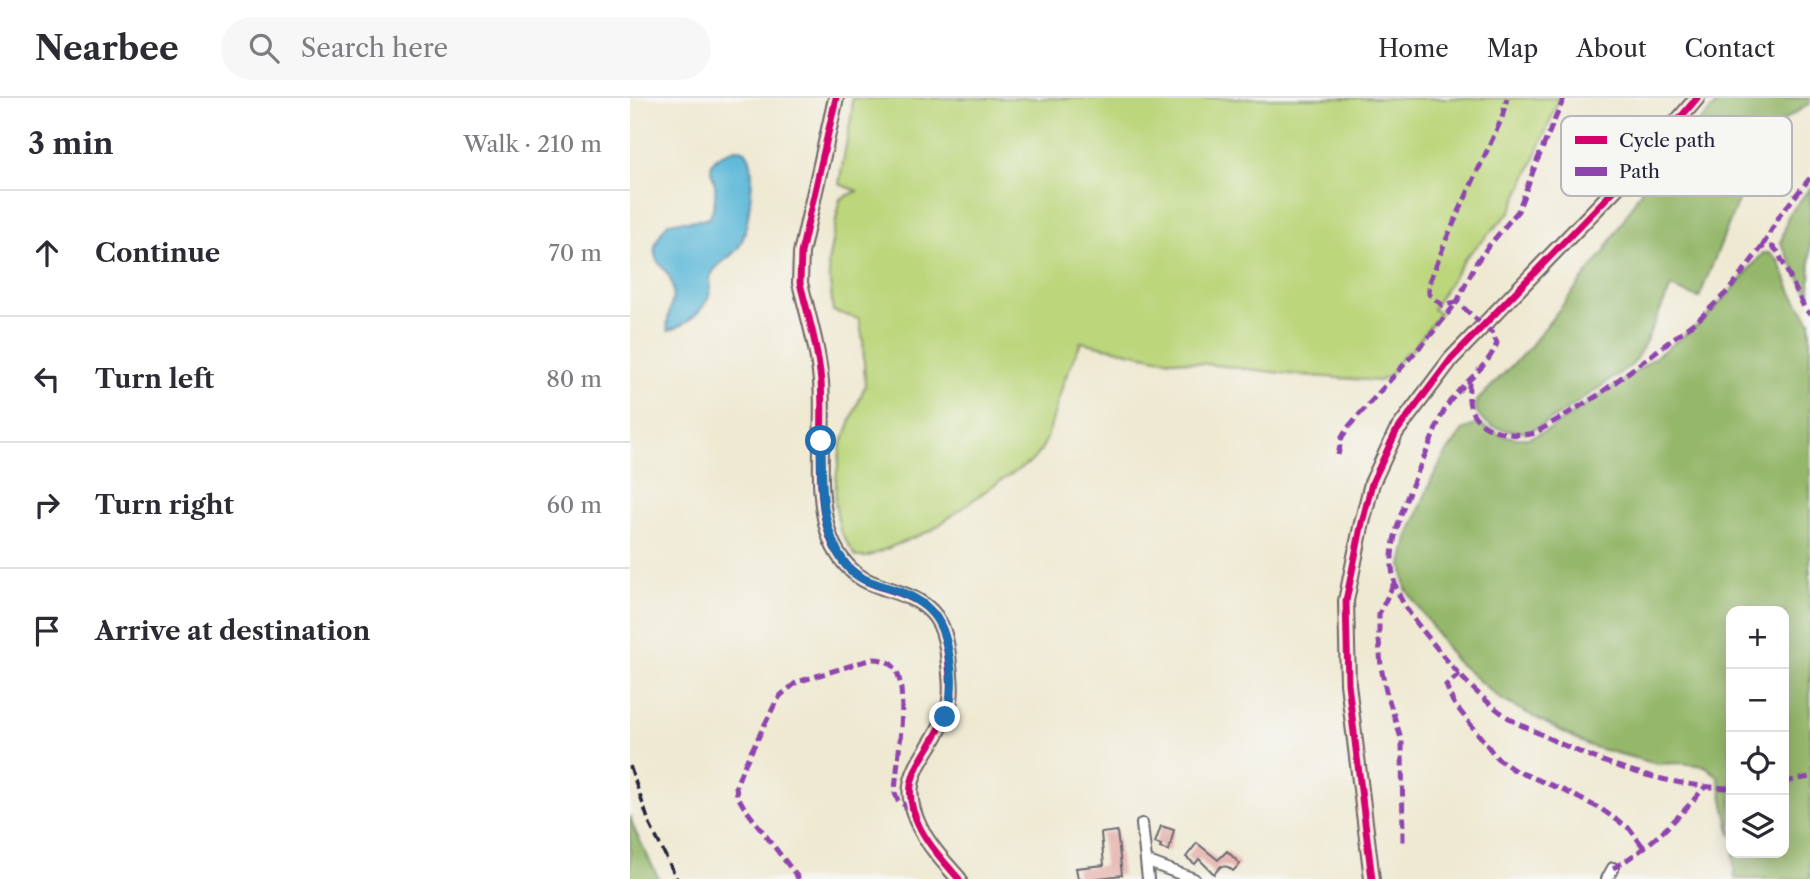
<!DOCTYPE html>
<html lang="en">
<head>
<meta charset="utf-8">
<style>
	body { margin:0; font-family:"Libre Caslon Text",serif; background:#f7f7f7; color:#2b2b33 }
	.controls { position:absolute; right:21px; bottom:21px; display:grid; overflow:hidden; border-radius:14px; box-shadow:0 4px 18px #0003 }
	.controls button { width:63px; height:63px; display:grid; place-items:center; padding:0; border:0; border-bottom:2px solid #e1e1e2; background:#fff; color:#2b2b33; font:35px sans-serif }
	.stop { position:absolute; width:21px; height:21px; margin:-16px; border:5px solid #1f6fb2; border-radius:50%; background:#fff }
	.stop.end { background:#1f6fb2; border-color:#fff; box-shadow:0 2px 7px #0008 }
	.list { margin:0; padding:0; list-style:none }
	h2 { display:flex; justify-content:space-between; align-items:center; height:91px; margin:0; padding:0 28px; font-size:30px }
	h2 small { font-size:23px; font-weight:400; color:#7c7c81 }
	.list li { display:grid; grid-template-columns:46px 1fr auto; gap:21px; align-items:center; box-sizing:border-box; height:126px; padding:0 28px; border-top:2px solid #e1e1e2 }
	.list b { display:block; font-size:26px; white-space:nowrap }
	.list em { font-size:23px; font-style:normal; color:#7c7c81 }
	.icon { flex:none; width:38px; height:38px; fill:none; stroke:currentColor; stroke-width:2; stroke-linecap:round; stroke-linejoin:round }
	.map { position:relative; flex:none; width:1180px; height:781px; overflow:hidden }
	header { display:flex; align-items:center; gap:42px; box-sizing:border-box; height:98px; padding:0 35px; background:#fff; border-bottom:2px solid #e1e1e2 }
	header strong { font-size:33px }
	nav { display:flex; gap:38px; margin-inline-start:auto; font-size:24px }
	.search { width:490px; height:63px; background:#f7f7f7; display:flex; align-items:center; gap:18px; box-sizing:border-box; padding:0 24px; border-radius:38px; color:#7c7c81; font-size:26px }
	main { display:flex }
	aside { flex:1; background:#fff }
	.map>svg:first-child { display:block }
</style>
</head>
<body>
<header>
<strong>Nearbee</strong>
<div class="search"><svg class="icon" aria-label="search" viewBox="0 0 24 24"><circle cx="10" cy="10" r="6"/><path d="M15 15l6 6"/></svg>Search here</div>
<nav><a>Home</a><a>Map</a><a>About</a><a>Contact</a></nav>
</header>
<main>
<aside>
<h2>3 min<small>Walk · 210 m</small></h2>
<ul class="list">
<li><svg class="icon" aria-label="ahead" viewBox="0 0 24 24"><path d="M12 20V5M6 11l6-6 6 6"/></svg><div><b>Continue</b></div><em>70 m</em></li>
<li><svg class="icon" aria-label="left" viewBox="0 0 24 24"><path d="M17 20v-9H6M10 6l-5 5 5 5"/></svg><div><b>Turn left</b></div><em>80 m</em></li>
<li><svg class="icon" aria-label="right" viewBox="0 0 24 24"><path d="M7 20v-9h11M14 6l5 5-5 5"/></svg><div><b>Turn right</b></div><em>60 m</em></li>
<li><svg class="icon" aria-label="arrive" viewBox="0 0 24 24"><path d="M6 21V4h12l-3 4 3 4H6"/></svg><div><b>Arrive at destination</b></div></li>
</ul>
</aside>
<div class="map">
<svg width="1180" height="781" viewBox="0 0 1180 781">
	<rect width="100%" height="100%" fill="#f6f6f2"/>
	<filter id="ink" filterUnits="userSpaceOnUse"><feTurbulence type="fractalNoise" baseFrequency=".0143" numOctaves="2"/><feDisplacementMap in="SourceGraphic" scale="14" xChannelSelector="R" yChannelSelector="G"/><feConvolveMatrix kernelMatrix="1 2 1 2 8 2 1 2 1" color-interpolation-filters="sRGB"/></filter>
	<filter id="wash" filterUnits="userSpaceOnUse"><feTurbulence type="fractalNoise" baseFrequency=".00686" numOctaves="4" result="noise"/><feDisplacementMap in="SourceGraphic" scale="28" xChannelSelector="R" yChannelSelector="G"/><feGaussianBlur stdDeviation="1.57" result="paint"/><feColorMatrix in="noise" values="0 0 0 0 0 0 0 0 0 0 0 0 0 0 0 0 0 1.4 0 .05"/><feComposite in="paint" operator="in"/></filter>
	<g filter="url(#wash)">
		<rect width="100%" height="100%" fill="#efe9d2"/>
		<path fill="#bcd67b" stroke="#6f7c5b" stroke-width="2" d="M222,0H928V4L899,74L880,114L835,160L803,211L810,215L781,253L775,255L759,278L749,283L668,277L527,260L451,244L434,283L417,340L411,352L402,363L361,389L302,432L237,459H226L210,433L205,405L206,381L211,347L235,288L233,242L229,221L203,213L198,165L210,101L228,93L209,86L222,14Z"/>
		<path fill="#95b76b" stroke="#5c6c53" stroke-width="2" d="M1092,0H1180V5L1135,35L1069,200L1041,189L1014,247L1002,267L930,317L898,334L876,332L862,328L852,322L846,312L847,303L899,250L974,154L1021,76Z
			M1180,90V200L1151,145L1158,118Z
			M1133,155H1139L1149,163L1162,195L1180,223V781H1105L1103,755H1154V513H1101V738L1088,678L1075,668L1051,665L1027,666L960,648L870,601L825,562L776,491L772,467L778,440L801,383L813,360L834,331L848,326L871,337L887,340H898L918,332L1004,275L1073,223L1101,193Z
			M0,718L5,733L29,781H0Z"/>
		<path fill="#5ab7d8" stroke="#3e6c8a" stroke-width="2" d="M106,51C113,51 116,52 119,59C126,73 118,130 111,145C105,159 88,163 81,177C79,183 81,187 80,193C78,211 54,228 38,233C35,220 43,208 43,195C43,162 5,168 38,125C53,121 66,125 79,120C84,111 86,98 85,87C84,82 81,76 81,71C82,58 96,54 106,51Z"/>
		<g id="blocks">
			<path fill="#e1a19c" d="M531,728L544,732L539,753L530,750L531,747L525,745Z
				M487,733L492,777L462,781H448L446,770L474,767L471,735Z
				M567,745L588,762L597,753L610,766L603,773L598,769L591,768L584,776L569,761L565,766L556,759Z"/>
		</g>
	</g>
	<g filter="url(#ink)">
		<use href="#blocks" fill-opacity="0" stroke="#6a6870" stroke-width="2"/>
		<g fill="none" stroke-linecap="round" stroke-linejoin="round">
			<g stroke="#6a6870" stroke-width="14">
				<path id="street" d="M512,726L518,781
					M516,763L564,781
					M977,781L983,770"/>
			</g>
			<g stroke="#6a6870" stroke-width="18">
				<path id="secondary" d="M206,0L171,155L170,185C178,217 188,250 191,284C195,334 183,393 201,442C208,459 221,476 239,484C264,495 296,498 310,526C316,538 318,554 319,567C321,585 323,602 315,619C297,662 264,678 290,730C300,749 315,765 329,781
					M742,781L718,586L716,503L731,429L742,385L766,334L821,261L1022,53L1067,0"/>
			</g>
			<use href="#street" stroke="#fff" stroke-width="10"/>
			<use href="#secondary" stroke="#ffe4c6" stroke-width="14"/>
			<path stroke="#22223b" stroke-width="3.5" stroke-dasharray="10 5" stroke-linecap="butt" d="M0,668L20,727L47,781"/>
			<path stroke="#8e44ad" stroke-width="5" stroke-dasharray="10 5" stroke-linecap="butt" d="M934,0L907,63L888,113L857,150L846,165L827,204L862,235L867,245C858,269 836,282 821,302C809,319 806,332 798,350C785,380 768,416 763,449C757,488 775,511 798,539C823,571 851,603 885,624C894,629 905,633 914,638C970,665 1038,689 1101,690
				M1132,149L1150,117L1180,80
				M839,284C839,295 837,307 844,317C855,334 887,340 905,335L967,298L1069,221L1099,192L1132,149H1143L1148,154L1175,211L1180,216
				M708,357L712,339L720,327L804,233L827,204L812,207L799,196V186L816,142L872,20L877,0
				M764,485L749,516V542L751,569L756,593L772,643L773,745
				M830,576L816,587L823,604L867,660L884,672L933,692L971,711L1000,731L1014,750
				M1154,684L1180,679
				M983,770C1020,750 1048,720 1075,689
				M169,781L114,709L107,697L106,688L112,672L146,604L151,597L167,584L242,561C250,561 257,562 263,568C281,586 266,668 265,695L268,703L283,712"/>
			<g stroke="#f6f6f2" stroke-width="11">
				<path id="cycleway" d="M206,0L171,155L170,185C178,217 188,250 191,284C195,334 183,393 201,442C208,459 221,476 239,484C264,495 296,498 310,526C316,538 318,554 319,567C321,585 323,602 315,619C297,662 264,678 290,730C300,749 315,765 329,781
					M742,781L718,586L716,503L731,429L742,385L766,334L821,261L1022,53L1067,0"/>
			</g>
			<use href="#cycleway" stroke="#d6006c" stroke-width="7"/>
		</g>
	</g>
	<g fill="none" stroke-linecap="round" stroke-linejoin="round" filter="url(#ink)">
		<path stroke="#1f6fb2" stroke-width="9" d="M191,343C192,385 189,432 216,467C230,485 253,487 273,495C287,501 302,511 309,525C318,541 323,575 321,593C321,602 318,611 315,619"/>
	</g>
	<rect x="931" y="18" width="231" height="80" rx="10" fill="#f6f6f2" stroke="#b6b6bb" stroke-width="2"/>
	<rect x="945" y="38" width="32" height="8" fill="#d6006c"/>
	<rect x="945" y="69" width="32" height="9" fill="#8e44ad"/>
	<g font-size="19" fill="#22223b">
		<text x="989" y="49">Cycle path</text>
		<text x="989" y="80">Path</text>
	</g>
</svg>
<div class="controls">
<button>+</button>
<button>−</button>
<button><svg class="icon" aria-label="locate" viewBox="0 0 24 24"><circle cx="12" cy="12" r="6"/><path d="M12 2v4M12 18v4M2 12h4M18 12h4"/></svg></button>
<button><svg class="icon" aria-label="layers" viewBox="0 0 24 24"><path d="M12 4l9 5-9 5-9-5zM3 14l9 5 9-5"/></svg></button>
</div>
<div class="stop" style="left:191px;top:343px"></div>
<div class="stop end" style="left:315px;top:619px"></div>
</div>
</main>
</body>
</html>
